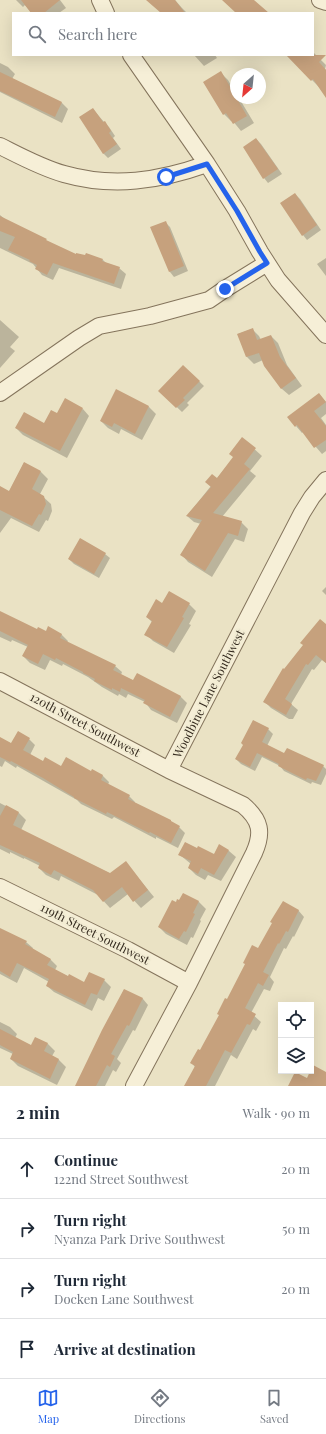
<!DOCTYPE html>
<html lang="en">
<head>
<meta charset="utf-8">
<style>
	body { margin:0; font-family:"Playfair Display",serif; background:#f6f6f7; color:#1f2937 }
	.controls { position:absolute; right:12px; bottom:12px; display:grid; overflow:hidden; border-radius:0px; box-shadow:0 4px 16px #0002 }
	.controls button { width:36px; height:36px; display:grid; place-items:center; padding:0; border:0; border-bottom:1px solid #e0e1e3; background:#fff; color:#1f2937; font:20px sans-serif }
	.compass { position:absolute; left:230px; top:68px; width:36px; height:36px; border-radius:50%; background:#fff; box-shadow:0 4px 16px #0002; rotate:207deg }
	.stop { position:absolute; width:12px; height:12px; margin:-9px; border:3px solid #2563eb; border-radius:50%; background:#fff }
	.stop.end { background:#2563eb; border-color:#fff; box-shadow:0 1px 4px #0008 }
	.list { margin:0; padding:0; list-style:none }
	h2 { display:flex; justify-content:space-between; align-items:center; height:52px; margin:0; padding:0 16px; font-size:17px }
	h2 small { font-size:13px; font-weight:400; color:#747a83 }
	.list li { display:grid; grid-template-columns:26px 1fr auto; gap:12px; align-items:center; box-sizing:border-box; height:60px; padding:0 16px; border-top:1px solid #e0e1e3 }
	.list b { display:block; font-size:15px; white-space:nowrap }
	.list p { margin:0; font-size:13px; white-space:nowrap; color:#747a83 }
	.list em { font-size:13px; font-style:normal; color:#747a83 }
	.icon { flex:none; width:22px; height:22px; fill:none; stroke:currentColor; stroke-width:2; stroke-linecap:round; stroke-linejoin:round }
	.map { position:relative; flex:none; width:326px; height:1086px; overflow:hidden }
	.search { position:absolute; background:#fff; box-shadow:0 4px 16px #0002; left:12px; right:12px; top:12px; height:44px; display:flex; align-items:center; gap:10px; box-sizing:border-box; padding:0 14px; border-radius:0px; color:#747a83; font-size:15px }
	.sheet { height:292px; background:#fff }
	nav { display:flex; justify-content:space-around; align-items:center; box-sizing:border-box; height:56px; border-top:1px solid #e0e1e3; background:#fff; font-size:11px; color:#747a83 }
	nav a { display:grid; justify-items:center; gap:2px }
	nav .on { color:#2563eb }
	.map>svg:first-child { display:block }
</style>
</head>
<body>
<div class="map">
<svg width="326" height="1086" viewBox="0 0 326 1086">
	<rect width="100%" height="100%" fill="#eae2c4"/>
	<path fill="#0003" d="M16,0H60L66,8L59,13H32L25,5L23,7Z
		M147,0H175L182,8L187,13H169Z
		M313,52L326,65L325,69L326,70V96L319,87L287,55H313Z
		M194,55H215L217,58L204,66Z
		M0,63L8,67L15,74L12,79L62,103L68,109L62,123L0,92Z
		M221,73L228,80L236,94V98H239L254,123L241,131L232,120L231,121L224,114Z
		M93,109L104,122L109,127L115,136L113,138L121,149L108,158L103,153Z
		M256,139L261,144L282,174L268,183L264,178Z
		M295,194L300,199L321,230L307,240L303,235Z
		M0,215L6,220L76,256L86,257L87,254L103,260L107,264L119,268L126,274L121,289L59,268L53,280L42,275L33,264L0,248Z
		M165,222L170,227L188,271L174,277L170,272L152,228Z
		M326,258V276L317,264Z
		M0,320L19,337L10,347L15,351L0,368Z
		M252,329L259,336L261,340L271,336L278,343L287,365L302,386L289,395L282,389L265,366L263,360L254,364L247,357L238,334Z
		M183,366L204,386L187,403L189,405L182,412L160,391Z
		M117,391L149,407L156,414L142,440L121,429L119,434L108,428L101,421Z
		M319,394L326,402V414L321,418L326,425V451L322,454L303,432L302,433L296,426Z
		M83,409L89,416L67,458L23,435L16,428L45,424L57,415Z
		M243,439L262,456L250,471L256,476L222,517L241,522L248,529L244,542L235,539L212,577L188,562L182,555L201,524L194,522L187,516L234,457Z
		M24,463L41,472L48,479L40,494L51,504L52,511L48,521L46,520L39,532L11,518L0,533V487L9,492Z
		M105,554L110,558L99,578L74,564L69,559Z
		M326,587V595L322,591Z
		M163,604H189L196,611L189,624L191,625L174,653L153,641L146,634L152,622L147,617Z
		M0,612L37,631L61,634L68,641L67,643L115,666L122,672L121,675L134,681L180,696L187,703L177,723L151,710L145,702L128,694L126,698L119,694L118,696L102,687L88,677L63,664L62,666L50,660L45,670L30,663L23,656L28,647L12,640L11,642L0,637Z
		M326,625V663L322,660L314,670L312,669L291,704L298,710L293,719H289L271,708L265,702Z
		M268,729L273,734L267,746L285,755L323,766L326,769V774L321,785L312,782L311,784L284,771L280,766L262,757L255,771L241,764L236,759Z
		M0,738L12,744L29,739L35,745L30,755L43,762L62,767L92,772V771L103,776L109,782L108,785L129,796L135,802V803L179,827L185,833L178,848L156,837V839L114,817L112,819L81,804L77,800L17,766L16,768L5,761L2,767L0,766Z
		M0,803L19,813L26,820L21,830L111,874L126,863L154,897L141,908L128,894L110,908L98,895L61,876L59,881L46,875L39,868L40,866L24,858V859L10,852V854L0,849Z
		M219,846L229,851L236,857L221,881L208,875L205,880L196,875L189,868L191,864L180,855L197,850L214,855Z
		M183,894L199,902L206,909L200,920L201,921L193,938L191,937L187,945L166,934L159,927L176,903L180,901Z
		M298,910L304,917L294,937L293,936L286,949L284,948L270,977L274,982L270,991L264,989L251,1013L261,1022L256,1031L253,1029L237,1059L231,1055L215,1086H185L195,1067L192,1063L201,1052L228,1001L258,950Z
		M0,929L26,942L33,948L32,950L50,959L57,966L55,970L69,977L85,983L104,980L111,987L104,1001L98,998L92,1011L54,992L47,986L49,982L24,968L17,983L0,974Z
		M124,990L143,999L148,1005L135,1031L133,1030L117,1059L121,1063L116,1072L113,1070L105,1086H76Z
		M0,1022L10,1027L17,1034L15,1038L32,1046L36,1038L48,1044L55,1051L52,1056L59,1060L66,1067L57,1085L18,1066L11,1059L13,1054L0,1048Z"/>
	<path fill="#c6a17d" d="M21,0H60L44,13H31Z
		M146,0H175L185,13H161Z
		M222,0H254L269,13H236Z
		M286,55H326L319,62L326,70V98L313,79L311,81Z
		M221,71L247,116L233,124L226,113L223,115L203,82Z
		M0,72L62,102L55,117L0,91Z
		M93,108L103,122L105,121L111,131L109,133L117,144L103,154L79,117Z
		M256,138L278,169L263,179L243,147Z
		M295,193L317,225L302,236L280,203Z
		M0,216L47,239L46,240L76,254V253L85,255L86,253L103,259L102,261L120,267L114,284L53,263L47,275L35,269L37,265L29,261L30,260L8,250L15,237L0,231Z
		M166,221L184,266L169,272L150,227Z
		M253,328L257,340L271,335L280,357L296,378L281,389L264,366L259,353L246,357L237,334Z
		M183,365L200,381L183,398L185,400L176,408L158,391Z
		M116,389L149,406L135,434L114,423L112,427L100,421Z
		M319,393L326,402L314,411L326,426V440L314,448L297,425L295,427L287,417Z
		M65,398L83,408L60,451L15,428L24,412L44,423L51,410L57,413Z
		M242,437L256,448L244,464L250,469L213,513L242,521L238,536L228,533L205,571L180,555L202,520L186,516L211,487L205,482L212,474L217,478L233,457L229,454Z
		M24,462L41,471L32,489L44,496L46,504L41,515L39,514L32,526L0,510V486L9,491Z
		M80,538L106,553L94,574L68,559Z
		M169,591L190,603L182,617L184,618L167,647L144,635L152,621L146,617L156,599L162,603Z
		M0,611L37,629L38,627L46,631L48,626L62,634L60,638L116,665L113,670L133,680L137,673L181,696L170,717L143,703L145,700L121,688L120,692L112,688V690L94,681L95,679L83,673V672L56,658L55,660L43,654L38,664L22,656L28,645L0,631Z
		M320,619L326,624V663L316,655L308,665L306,664L285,699L292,704L286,715L263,702L283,668L284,669L303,645L300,643Z
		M253,720L269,728L262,742L284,753L287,748L324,765L316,781L307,778L306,780L278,766L279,764L257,753L250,767L235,759L243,745L241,743Z
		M18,731L30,738L23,750L43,761L45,757L61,766L66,757L91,771L92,769L103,775L101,780L130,795L128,799L171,820V821L180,826L171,843L150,832L149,833L107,812L106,814L74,798V797L43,778L11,761L10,762L0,757V737L11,743Z
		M6,805L19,812L13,825L110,873L126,861L148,890L133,902L122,887L103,902L93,890L54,870L51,875L38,868L40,863L0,845V816Z
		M185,842L197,848L198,846L214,854L219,844L229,850L214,875L201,868L198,874L188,868L191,861L178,855Z
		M183,893L199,901L193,913L195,914L186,932L184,931L179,939L158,927L172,900L176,902L177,899L179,900Z
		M283,901L299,910L288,932L286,931L279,944L278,943L263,972L269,975L263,986L258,983L245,1008L256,1014L250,1025L247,1024L231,1053L225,1050L206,1086H184L195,1066L190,1063L198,1049L200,1050L219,1015L217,1014L225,998L227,999L245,964L243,963L252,945L258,948L272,923L270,922Z
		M0,928L27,941L25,944L51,959L47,965L68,976L69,974L84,982L89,972L105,979L97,995L91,993L85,1005L46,986L49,979L17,963L10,977L0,971Z
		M124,989L143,998L129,1026L127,1025L111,1054L115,1056L110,1067L107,1065L96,1086H75L102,1030Z
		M0,1029L31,1045L35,1037L48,1043L44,1051L59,1059L50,1079L10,1059L13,1052L0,1045Z
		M313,1065L326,1072V1086H288L295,1072L307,1078Z"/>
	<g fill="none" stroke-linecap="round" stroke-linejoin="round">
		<g stroke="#84745c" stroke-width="18">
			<path id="minor" d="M100,0L106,13
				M320,0L326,2
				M131,55L207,164L237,211L260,252L278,280L326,335
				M0,146C20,156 42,168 64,174C113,188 159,181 207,164
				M0,393L79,338L99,326L150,316L209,300L225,289L267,263
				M0,681L169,770L243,805C261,820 263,833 254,853L189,983L134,1086
				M169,770L302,513L312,497L326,480
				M0,887L128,950L189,983"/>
		</g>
		<use href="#minor" stroke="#f6efd7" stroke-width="16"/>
	</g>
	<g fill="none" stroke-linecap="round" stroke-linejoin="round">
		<path stroke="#2563eb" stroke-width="5" d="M166,177L207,164L237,211L260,252L267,263L225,289"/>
	</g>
	<g text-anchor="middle" stroke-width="4" stroke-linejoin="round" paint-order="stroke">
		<g font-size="12" fill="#352b1f" stroke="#f2ecd3">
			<text transform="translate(209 694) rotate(-63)" y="4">Woodbine Lane Southwest</text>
			<text transform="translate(85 725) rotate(28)" y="4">120th Street Southwest</text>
			<text transform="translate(95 934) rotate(27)" y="4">119th Street Southwest</text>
		</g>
	</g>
</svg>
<div class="controls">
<button><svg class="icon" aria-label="locate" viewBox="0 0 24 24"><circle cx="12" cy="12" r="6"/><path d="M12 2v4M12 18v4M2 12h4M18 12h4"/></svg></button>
<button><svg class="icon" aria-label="layers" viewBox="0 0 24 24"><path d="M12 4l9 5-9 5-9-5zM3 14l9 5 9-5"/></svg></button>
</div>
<svg class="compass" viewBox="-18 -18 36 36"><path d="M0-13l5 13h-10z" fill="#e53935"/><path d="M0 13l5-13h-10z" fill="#747a83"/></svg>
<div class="stop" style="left:166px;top:177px"></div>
<div class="stop end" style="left:225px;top:289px"></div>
<div class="search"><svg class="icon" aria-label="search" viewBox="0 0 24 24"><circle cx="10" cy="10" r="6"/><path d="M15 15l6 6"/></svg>Search here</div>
</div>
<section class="sheet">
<h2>2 min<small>Walk · 90 m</small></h2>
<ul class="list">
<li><svg class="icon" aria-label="ahead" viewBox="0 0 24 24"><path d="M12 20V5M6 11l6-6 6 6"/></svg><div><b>Continue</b><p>122nd Street Southwest</p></div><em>20 m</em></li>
<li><svg class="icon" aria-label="right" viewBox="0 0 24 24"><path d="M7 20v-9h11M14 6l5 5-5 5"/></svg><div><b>Turn right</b><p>Nyanza Park Drive Southwest</p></div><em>50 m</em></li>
<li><svg class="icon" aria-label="right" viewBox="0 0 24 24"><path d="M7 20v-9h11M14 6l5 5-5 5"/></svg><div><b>Turn right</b><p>Docken Lane Southwest</p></div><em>20 m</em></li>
<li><svg class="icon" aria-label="arrive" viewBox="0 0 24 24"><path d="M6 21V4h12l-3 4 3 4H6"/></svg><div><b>Arrive at destination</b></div></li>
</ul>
</section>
<nav>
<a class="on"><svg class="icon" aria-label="map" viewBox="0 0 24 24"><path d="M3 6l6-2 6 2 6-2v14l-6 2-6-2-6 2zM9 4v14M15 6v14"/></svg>Map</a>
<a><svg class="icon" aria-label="directions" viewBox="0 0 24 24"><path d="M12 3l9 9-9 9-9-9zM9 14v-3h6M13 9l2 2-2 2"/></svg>Directions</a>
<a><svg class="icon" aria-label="saved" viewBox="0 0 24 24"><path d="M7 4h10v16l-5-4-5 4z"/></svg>Saved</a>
</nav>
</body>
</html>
